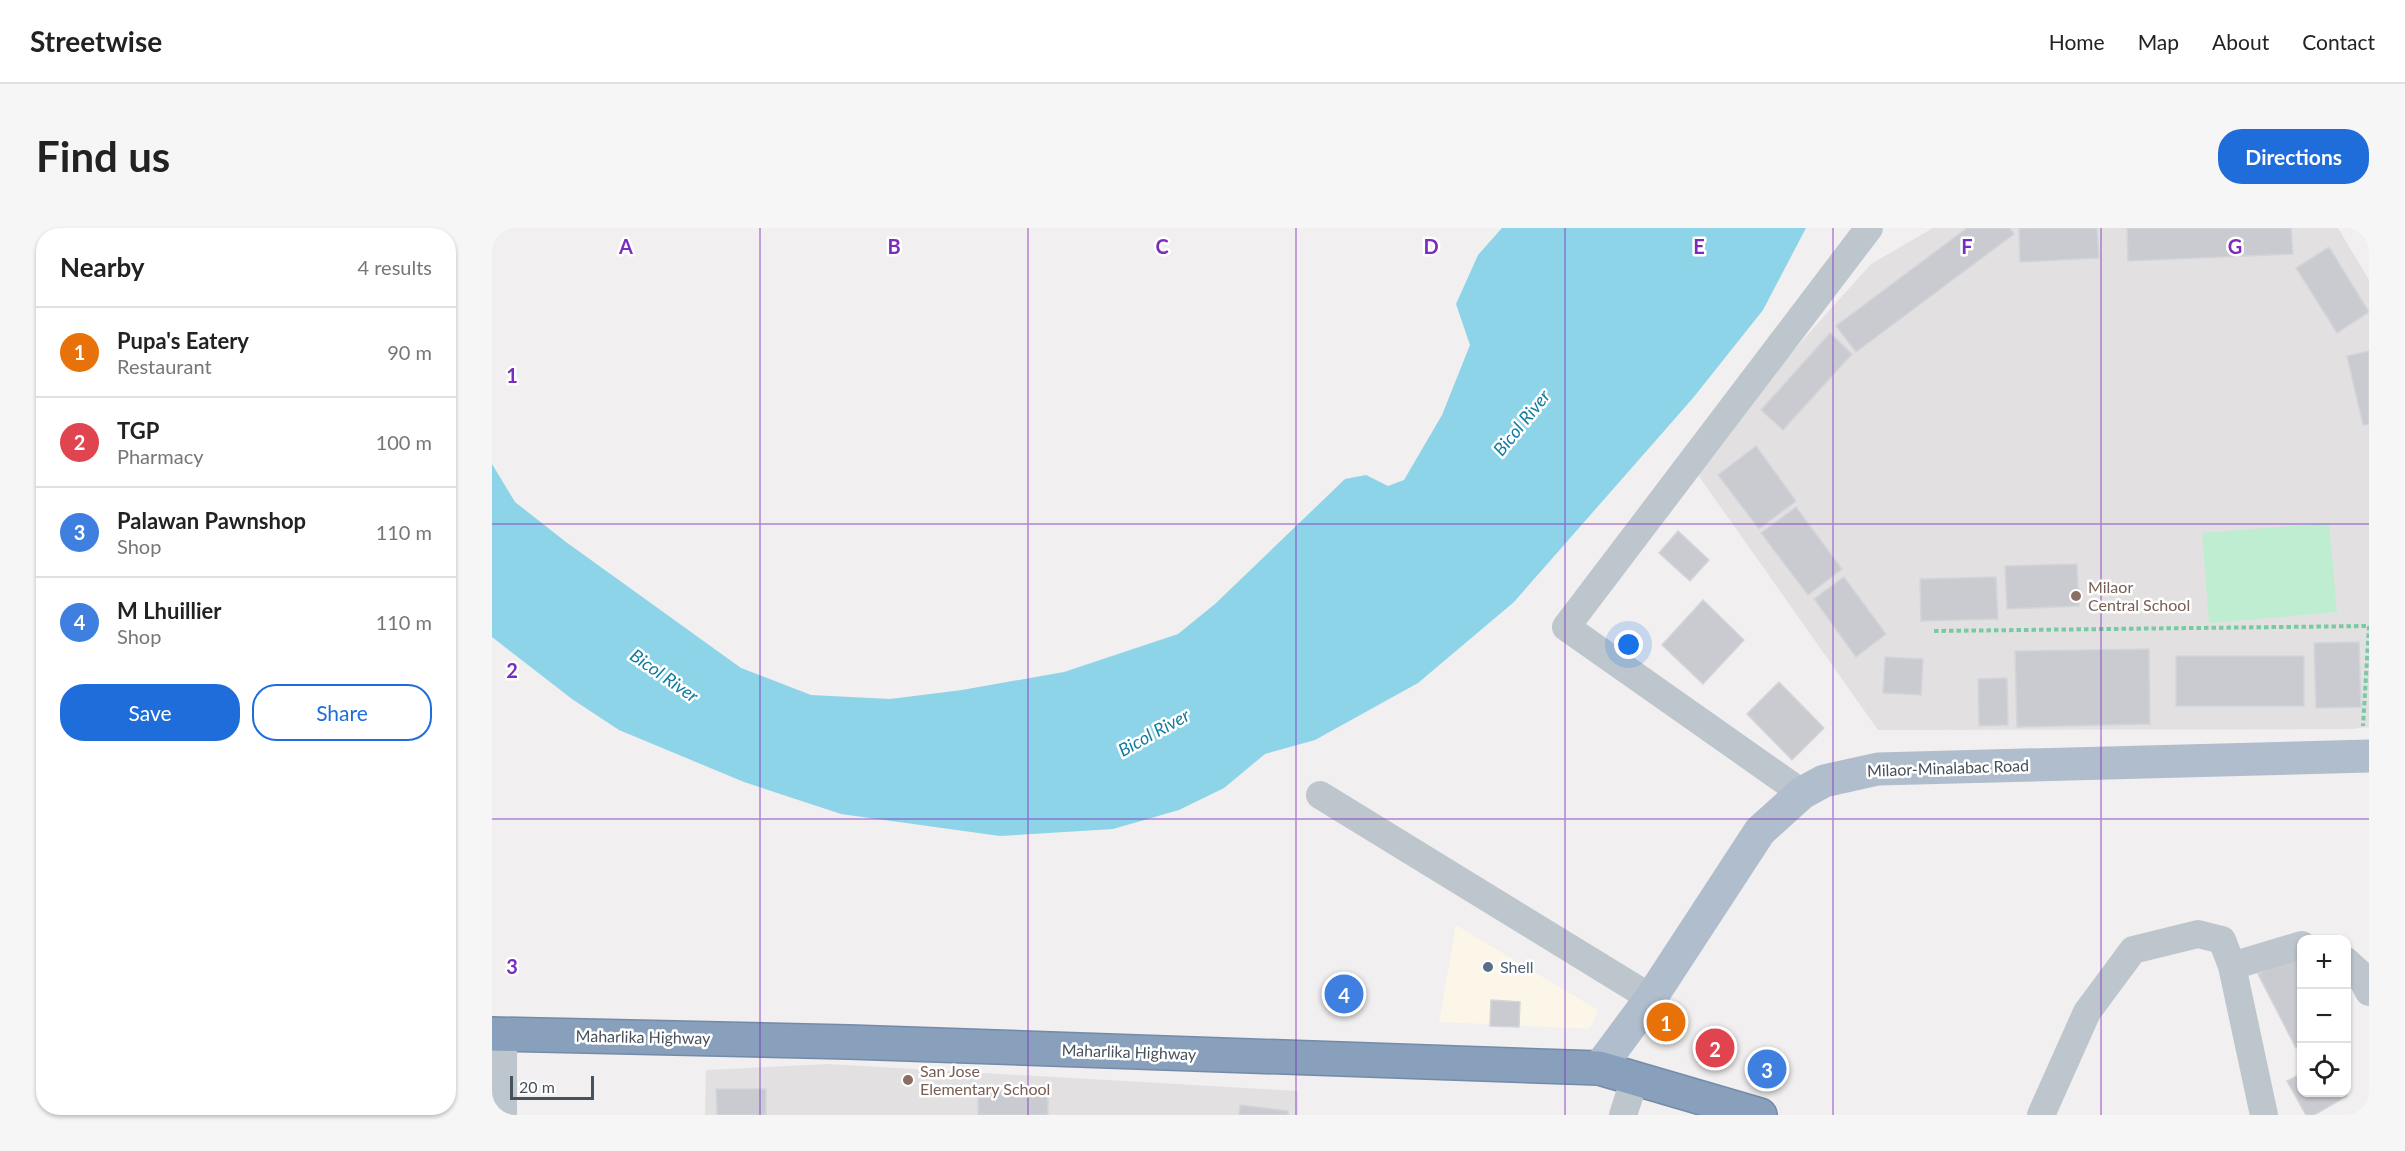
<!DOCTYPE html>
<html lang="en">
<head>
<meta charset="utf-8">
<style>
	body { margin:0; font-family:Lato,sans-serif; background:#f6f6f6; color:#222 }
	.controls { position:absolute; right:18px; bottom:18px; display:grid; overflow:hidden; border-radius:12px; box-shadow:0 2px 4px #0004 }
	.controls button { width:54px; height:54px; display:grid; place-items:center; padding:0; border:0; border-bottom:2px solid #e0e0e0; background:#fff; color:#222; font:30px sans-serif }
	.scale { position:absolute; left:18px; bottom:15px; width:84px; box-sizing:border-box; padding-left:6px; border:3px solid #47515b; border-top:0; font-size:16px; line-height:21px; white-space:nowrap; color:#47515b; -webkit-text-stroke:4px #fff; paint-order:stroke }
	.you { position:absolute; left:1137px; top:417px; width:21px; height:21px; margin:-15px; border:4px solid #fff; border-radius:50%; background:#1a73e8; box-shadow:0 0 0 9px #1a73e833 }
	.badge { display:grid; place-items:center; width:39px; height:39px; border-radius:50%; background:#1f6ddb; color:#fff; font-size:20px; font-weight:700 }
	.pin { position:absolute; translate:-50% -50%; border:3px solid #fff; box-shadow:0 2px 6px #0006 }
	.list { margin:0; padding:0; list-style:none }
	h2 { display:flex; justify-content:space-between; align-items:center; height:78px; margin:0; padding:0 24px; font-size:26px }
	h2 small { font-size:20px; font-weight:400; color:#767676 }
	.list li { display:grid; grid-template-columns:39px 1fr auto; gap:18px; align-items:center; box-sizing:border-box; height:90px; padding:0 24px; border-top:2px solid #e0e0e0 }
	.list b { display:block; font-size:22px; white-space:nowrap }
	.list p { margin:0; font-size:20px; white-space:nowrap; color:#767676 }
	.list em { font-size:20px; font-style:normal; color:#767676 }
	.actions { display:flex; gap:12px; padding:18px 24px }
	.actions a { flex:1; padding:14px 0; border:2px solid #1f6ddb; border-radius:24px; text-align:center; font-size:21px; color:#1f6ddb }
	.actions .main { background:#1f6ddb; color:#fff }
	.icon { flex:none; width:33px; height:33px; fill:none; stroke:currentColor; stroke-width:2; stroke-linecap:round; stroke-linejoin:round }
	.map { position:relative; flex:none; width:1877px; height:887px; overflow:hidden; border-radius:24px }
	header { display:flex; align-items:center; gap:36px; box-sizing:border-box; height:84px; padding:0 30px; background:#fff; border-bottom:2px solid #e0e0e0 }
	header strong { font-size:28px }
	nav { display:flex; gap:33px; margin-inline-start:auto; font-size:21px }
	.intro { display:flex; align-items:center; justify-content:space-between; box-sizing:border-box; height:144px; padding:0 36px }
	h1 { margin:0; font-size:42px }
	.button { padding:15px 27px; border-radius:24px; background:#1f6ddb; color:#fff; font-size:21px; font-weight:700 }
	main { display:flex; gap:36px; padding:0 36px }
	aside { flex:1; background:#fff; border-radius:24px; box-shadow:0 2px 4px #0004 }
	.map>svg:first-child { display:block }
</style>
</head>
<body>
<header>
<strong>Streetwise</strong>
<nav><a>Home</a><a>Map</a><a>About</a><a>Contact</a></nav>
</header>
<div class="intro"><h1>Find us</h1><a class="button">Directions</a></div>
<main>
<aside>
<h2>Nearby<small>4 results</small></h2>
<ul class="list">
<li><span class="badge" style="background:#e8710a">1</span><div><b>Pupa's Eatery</b><p>Restaurant</p></div><em>90 m</em></li>
<li><span class="badge" style="background:#e0444e">2</span><div><b>TGP</b><p>Pharmacy</p></div><em>100 m</em></li>
<li><span class="badge" style="background:#3f7fe0">3</span><div><b>Palawan Pawnshop</b><p>Shop</p></div><em>110 m</em></li>
<li><span class="badge" style="background:#3f7fe0">4</span><div><b>M Lhuillier</b><p>Shop</p></div><em>110 m</em></li>
</ul>
<div class="actions"><a class="main">Save</a><a>Share</a></div>
</aside>
<div class="map">
<svg width="1877" height="887" viewBox="0 0 1877 887">
	<rect width="100%" height="100%" fill="#f1efef"/>
	<path fill="#fbf6e8" d="M964,697L1106,782L1098,801L947,794Z"/>
	<path fill="#e2e0e0" d="M1441,0H1846L1877,52V499L1860,501L1386,502L1199,237L1379,36Z
		M336,836L806,863V887H213L214,842Z"/>
	<path fill="#beedd1" d="M1837,295L1845,384L1717,395L1710,305Z"/>
	<path fill="#8dd4e9" d="M1010,0H1314L1271,82L1201,170L1022,374L926,455L823,512L773,526L732,560L687,582L621,601L508,608L349,586L252,554L127,502L80,471L0,409V236L23,274L74,314L249,440L319,467L398,471L470,462L572,444L686,406L723,376L853,251L874,247L896,258L912,252L950,187L978,117L964,76L986,27Z"/>
	<path fill="#c9cbd1" stroke="#d3d5da" stroke-width="1.5" d="M1475,0H1518L1522,6L1364,124L1344,98Z
		M1527,0H1605L1607,30L1528,34Z
		M1635,0H1799L1801,26L1636,33Z
		M1837,19L1877,84L1845,105L1804,40Z
		M1338,105L1360,126L1291,202L1269,182Z
		M1877,123V196L1871,197L1855,128Z
		M1264,218L1304,273L1267,301L1226,247Z
		M1304,279L1350,341L1316,367L1269,305Z
		M1186,303L1217,332L1198,353L1167,325Z
		M1585,336L1587,378L1515,381L1513,338Z
		M1352,349L1394,406L1364,429L1322,371Z
		M1504,349L1506,391L1429,393L1428,351Z
		M1211,372L1252,412L1211,456L1170,417Z
		M1867,414L1869,479L1824,480L1822,415Z
		M1657,421L1658,496L1525,499L1523,423Z
		M1684,428H1812V478H1684Z
		M1393,429L1431,431L1429,467L1391,465Z
		M1515,450L1516,497L1487,498L1486,451Z
		M1287,454L1332,500L1300,532L1255,486Z
		M1810,723V817L1804,820L1766,746Z
		M999,772L1028,774L1027,799L998,798Z
		M1810,845V864H1853L1855,868L1822,887H1814L1795,853Z
		M224,861H274V887H225Z
		M486,863L556,864V887H486Z
		M748,877L796,883V887H747Z"/>
	<g fill="none" stroke-linecap="round" stroke-linejoin="round">
		<g stroke="#738ba8" stroke-width="36">
			<path id="highway" d="M0,806L357,814L1107,840L1268,887"/>
		</g>
		<path stroke="#77caa3" stroke-width="4" stroke-dasharray="4.5 3" stroke-linecap="butt" d="M1442,403L1877,398L1871,498"/>
		<path stroke="#bdc6cd" stroke-width="28" d="M1310,565L1074,399L1377,0
			M828,567L1159,770
			M1854,733L1867,745L1877,764
			M1740,738L1810,717
			M11,887V806
			M1131,887L1143,850
			M1549,887L1595,784L1641,722L1706,706L1730,712L1740,738L1772,887"/>
		<path stroke="#afbdcd" stroke-width="33" d="M1107,840L1159,770L1268,603L1310,565L1332,553L1386,541L1877,528"/>
		<use href="#highway" stroke="#88a0bc" stroke-width="33"/>
	</g>
	<path fill="none" stroke="#7b2cbf" stroke-width="1.5" stroke-opacity="0.55" d="M268,0V887M536,0V887M804,0V887M1073,0V887M1341,0V887M1609,0V887M0,296H1877M0,591H1877"/>
	<g fill="#8d6e63" stroke="#fff" stroke-width="2">
		<circle cx="1584" cy="368" r="6"/>
		<circle cx="416" cy="852" r="6"/>
	</g>
	<circle fill="#5c6f8a" stroke="#fff" stroke-width="2" cx="996" cy="739" r="6"/>
	<g text-anchor="middle" stroke-width="5" stroke-linejoin="round" paint-order="stroke">
		<g font-size="16" fill="#785e54" stroke="#fff" text-anchor="start">
			<text x="1596" y="365">Milaor<tspan x="1596" dy="18">Central School</tspan></text>
			<text x="428" y="849">San Jose<tspan x="428" dy="18">Elementary School</tspan></text>
		</g>
		<g font-size="16" fill="#47515b" stroke="#fff">
			<text transform="translate(1456 540) rotate(-2)" y="6">Milaor-Minalabac Road</text>
			<text transform="translate(151 809) rotate(1)" y="6">Maharlika Highway</text>
			<text transform="translate(637 824) rotate(2)" y="6">Maharlika Highway</text>
		</g>
		<g font-size="16" fill="#4e5e75" stroke="#fff" text-anchor="start">
			<text x="1008" y="745">Shell</text>
		</g>
		<g font-size="18" font-style="italic" fill="#117d9e" stroke="#fff">
			<text transform="translate(1030 195) rotate(-51)" y="6">Bicol River</text>
			<text transform="translate(172 448) rotate(35)" y="6">Bicol River</text>
			<text transform="translate(662 505) rotate(-29)" y="6">Bicol River</text>
		</g>
	</g>
	<g font-size="20" text-anchor="middle" font-weight="bold" fill="#7b2cbf" stroke="#fff" stroke-width="5" stroke-linejoin="round" paint-order="stroke">
		<text x="134" y="26">A</text>
		<text x="402" y="26">B</text>
		<text x="670" y="26">C</text>
		<text x="939" y="26">D</text>
		<text x="1207" y="26">E</text>
		<text x="1475" y="26">F</text>
		<text x="1743" y="26">G</text>
		<text x="20" y="155">1</text>
		<text x="20" y="450">2</text>
		<text x="20" y="746">3</text>
	</g>
</svg>
<div class="controls">
<button>+</button>
<button>−</button>
<button><svg class="icon" aria-label="locate" viewBox="0 0 24 24"><circle cx="12" cy="12" r="6"/><path d="M12 2v4M12 18v4M2 12h4M18 12h4"/></svg></button>
</div>
<div class="scale">20 m</div>
<div class="you"></div>
<div class="pin badge" style="left:1174px;top:794px;background:#e8710a">1</div>
<div class="pin badge" style="left:1223px;top:820px;background:#e0444e">2</div>
<div class="pin badge" style="left:1275px;top:841px;background:#3f7fe0">3</div>
<div class="pin badge" style="left:852px;top:766px;background:#3f7fe0">4</div>
</div>
</main>
</body>
</html>
